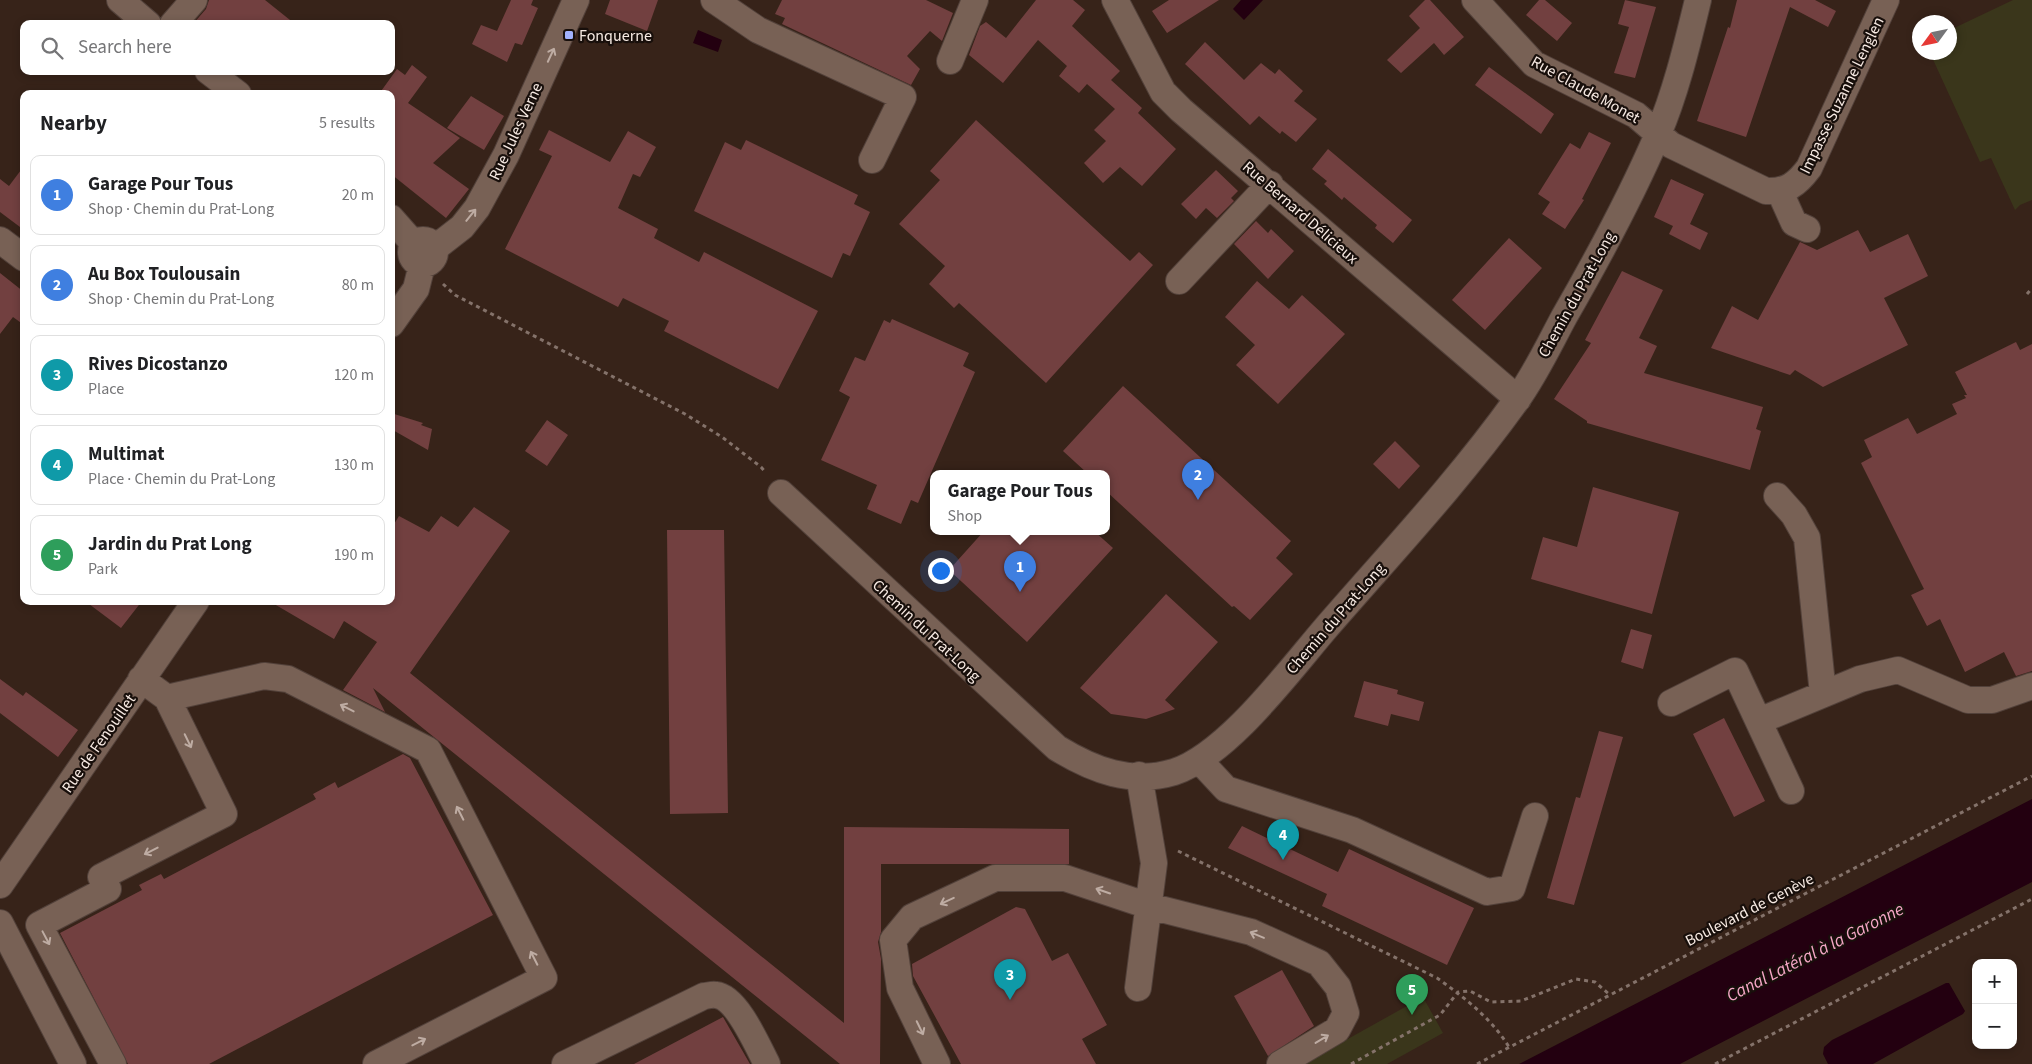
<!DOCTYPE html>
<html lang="en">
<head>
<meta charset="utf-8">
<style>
	body { margin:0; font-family:"Source Sans 3",sans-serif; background:#f2f2f2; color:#202124 }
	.controls { position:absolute; right:15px; bottom:15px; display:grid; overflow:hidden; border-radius:10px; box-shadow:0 2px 8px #0003 }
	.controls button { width:45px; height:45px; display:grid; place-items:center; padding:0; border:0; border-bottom:1px solid #e0e0e0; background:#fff; color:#202124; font:25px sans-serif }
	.compass { position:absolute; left:1912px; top:15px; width:45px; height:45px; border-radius:50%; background:#fff; box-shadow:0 2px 8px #0003; rotate:237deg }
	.you { position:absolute; left:940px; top:570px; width:18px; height:18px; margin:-12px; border:4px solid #fff; border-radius:50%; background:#1a73e8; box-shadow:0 0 0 8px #1a73e833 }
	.badge { display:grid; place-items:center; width:32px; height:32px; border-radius:50%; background:#b45309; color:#fff; font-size:16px; font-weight:700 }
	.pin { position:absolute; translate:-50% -41px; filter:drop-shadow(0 1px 2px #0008) }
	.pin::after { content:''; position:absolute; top:26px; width:18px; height:15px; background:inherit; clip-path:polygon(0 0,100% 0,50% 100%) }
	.popup { position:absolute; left:930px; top:470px; width:180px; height:65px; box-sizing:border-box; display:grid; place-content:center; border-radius:10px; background:#fff; filter:drop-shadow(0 1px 4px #0005); font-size:16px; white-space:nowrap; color:#757577 }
	.popup b { font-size:19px; color:#202124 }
	.popup::after { content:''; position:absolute; left:50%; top:100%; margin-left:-10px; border:10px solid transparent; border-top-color:#fff }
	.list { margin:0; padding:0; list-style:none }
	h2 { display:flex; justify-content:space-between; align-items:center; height:65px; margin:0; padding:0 20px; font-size:21px }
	h2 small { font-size:16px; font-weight:400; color:#757577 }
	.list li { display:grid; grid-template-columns:32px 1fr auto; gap:15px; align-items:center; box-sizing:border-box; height:80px; margin:0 10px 10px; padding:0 10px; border:1px solid #e0e0e0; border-radius:10px }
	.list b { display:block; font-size:19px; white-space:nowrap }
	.list p { margin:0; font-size:16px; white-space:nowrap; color:#757577 }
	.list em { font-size:16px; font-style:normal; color:#757577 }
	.icon { flex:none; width:28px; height:28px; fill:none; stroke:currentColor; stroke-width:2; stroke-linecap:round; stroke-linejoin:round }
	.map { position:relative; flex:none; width:2032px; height:1064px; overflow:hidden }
	.search { position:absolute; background:#fff; box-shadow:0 2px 8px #0003; left:20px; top:20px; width:375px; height:55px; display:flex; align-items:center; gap:12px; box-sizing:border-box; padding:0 18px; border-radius:10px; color:#757577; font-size:19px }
	.panel { position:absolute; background:#fff; box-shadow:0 2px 8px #0003; left:20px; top:90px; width:375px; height:515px; border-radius:10px }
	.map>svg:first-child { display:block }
</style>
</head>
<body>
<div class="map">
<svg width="2032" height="1064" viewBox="0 0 2032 1064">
	<rect width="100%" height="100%" fill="#372319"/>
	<path fill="#3a361b" d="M2013,0H2032V200L2020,205L2015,210L1991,158L1980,162L1930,53L1950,52V30Z
		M1423,997L1443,1033L1387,1064H1303Z"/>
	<path fill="#230010" d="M1241,0H1263L1244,20L1233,9Z
		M698,30L722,40L718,52L693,43Z
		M2032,799V882L1680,1064H1519Z
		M1946,983H1949L1965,1011L1963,1014L1873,1064H1828L1823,1054L1824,1047L1832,1040Z"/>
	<path fill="#724040" d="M209,0H265L295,24H193L206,9Z
		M511,0H533L531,5L538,8L522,45L515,43L507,62L472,44L481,25L497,31Z
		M610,0H658L647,31L605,14Z
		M782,0H926L953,13L942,41L930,31L907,56L920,69L911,85L782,24L785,18L775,14Z
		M1036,0H1073L1085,10L1072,26L1120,71L1111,80L1142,108L1138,113L1176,149L1142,186L1120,167L1103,183L1084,163L1106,141L1094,130L1115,109L1087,84L1079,93L1059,76L1067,66L1038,40L1003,83L969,55L980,26L986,22L1006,38Z
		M1169,0H1219L1167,33L1152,11Z
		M1425,0H1430L1464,37L1444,55L1434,43L1401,73L1387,60L1420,28L1409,16Z
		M1539,0H1545L1572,23L1557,41L1526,15Z
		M1625,0L1656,7L1635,78L1614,73L1629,27L1618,24Z
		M1737,0H1815L1836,11L1828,27L1790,7L1746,137L1697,121L1728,27L1730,28Z
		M1205,42L1244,80L1261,63L1275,74L1279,69L1303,91L1294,101L1317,119L1296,142L1282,131L1280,134L1259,116L1250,125L1185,64Z
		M412,65L427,77L408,103L460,138L433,163L469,189L446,218L391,174V94H379L397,69L405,75Z
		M1489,67L1554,114L1541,134L1475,85Z
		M471,96L504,116L484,150L447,128Z
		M976,120L1130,261L1139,252L1153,265L1046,383L959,303L954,308L929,284L945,266L899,224L940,180L930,171Z
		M549,130L610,162L628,131L656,147L640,177L633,174L618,208L658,229L654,238L699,262L704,252L818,311L778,389L664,331L669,321L623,298L618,307L505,249L552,156L539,150Z
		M1589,132L1611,143L1582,199L1584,200L1565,229L1542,214L1550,202L1538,194L1570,143L1580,149Z
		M746,140L858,195L854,204L870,212L850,256L843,253L832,278L694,211L725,142L741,150Z
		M1328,149L1412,220L1393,243L1375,228L1377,225L1344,197L1342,200L1324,184L1327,181L1312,169Z
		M24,166V230L0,212V179L9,186Z
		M1216,170L1238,191L1231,198L1234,201L1217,218L1206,208L1196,219L1181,204Z
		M1671,179L1704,194L1690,224L1708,233L1700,250L1669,234L1673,226L1654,217Z
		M1256,221L1268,233L1271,229L1294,251L1268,279L1234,244Z
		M1858,230L1870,252L1908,234L1928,276L1884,298L1908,345L1823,387L1795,370L1790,375L1711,348L1732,306L1758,320L1800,242L1817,250Z
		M1509,238L1542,268L1485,330L1452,300Z
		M1622,271L1663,290L1639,338L1657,346L1644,373L1763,407L1756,429L1761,431L1750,470L1587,423V421L1554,399L1591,343L1585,340Z
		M0,273L24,292V325L13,317L0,334Z
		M1257,281L1289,309L1302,295L1345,334L1278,404L1236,365L1255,345L1225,317Z
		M892,319L969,353L963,366L975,372L918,503L911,500L901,524L867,509L877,485L821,460L850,397L839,391L855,357L865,361L884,320L890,323Z
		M2016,342L2020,350L2032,344V671L2016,676L2004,652L1965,672L1940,619L1927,626L1911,595L1924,589L1861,463L1872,457L1864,440L1908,418L1917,434L1957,414L1952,404L1966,398L1964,395H1967L1955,372Z
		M1123,386L1291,541L1276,558L1293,574L1250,620L1234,606L1232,607L1106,491V473H1087L1063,451Z
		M391,413L423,423L421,425L432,429L428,450L391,429Z
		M547,420L568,435L547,466L525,451Z
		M1395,441L1420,466L1399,489L1373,464Z
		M1593,487L1679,512L1652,614L1531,579L1543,537L1577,547Z
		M474,507L510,531L410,673L844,1023V827L1069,829V864H881V932L878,942L881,959L880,1064H840L373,688L385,712L343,690L377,642L344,621L334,639L269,601H391V529L399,516L429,532L441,516L458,527Z
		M667,530H724L728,813L670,814Z
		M984,531H1094L1113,548L1027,642L949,570Z
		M1166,594L1218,642L1165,700L1175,709L1146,719L1111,714L1080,688Z
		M85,601H142L121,628Z
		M1631,629L1652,635L1643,669L1621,662Z
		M0,679L23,696L26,692L78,730L58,757L0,713Z
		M1364,681L1398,690L1397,694L1424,702L1419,721L1391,714L1388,726L1354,717Z
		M1724,718L1765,801L1734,817L1693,734Z
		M1599,731L1623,737L1574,905L1547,898L1576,797L1580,798Z
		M403,754L410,758L493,915L209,1064H128L60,933L142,890L139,885L161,874L164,879L316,799L313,794L335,782L338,788Z
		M1242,826L1338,872L1349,849L1474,908L1447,965L1322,906L1327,894L1228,848Z
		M1016,907L1025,909L1052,961L1068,953L1107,1025L1082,1039L1096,1064H961L913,976L912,964Z
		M1282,970L1314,1026L1268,1056L1234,996Z
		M723,1017L750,1064H634Z"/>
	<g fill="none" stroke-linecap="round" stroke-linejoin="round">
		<g stroke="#52413a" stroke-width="28">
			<path id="minor" d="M120,0L148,24
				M714,0L758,30L903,97L872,160
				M1115,0L1163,92L1181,110L1518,399
				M1475,0L1534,64L1636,115L1671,145L1766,191C1787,192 1797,184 1809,168L1886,0
				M173,24L194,0
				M950,61L975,0
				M208,71L238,94
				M1780,192L1794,223L1807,229
				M391,218L414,244
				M411 252a12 12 0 1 1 24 0a12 12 0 1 1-24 0Z
				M0,240L24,258
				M435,248L462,227L477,208L506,155L576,0
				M1179,281L1270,184
				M391,324L416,289L422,265
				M781,493L1057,748C1093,770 1131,785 1174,772C1227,755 1289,671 1325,629C1390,554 1458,482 1516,401C1535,375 1549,345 1564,317C1598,258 1631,197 1658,134C1676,92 1687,45 1698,0
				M1777,496L1794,515L1807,538L1823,694
				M167,698L264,676L288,679L428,750L544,978L376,1064
				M1671,703L1735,671L1791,791
				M1759,721L1860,679L1898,670L1968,700H1992L2032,686
				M1199,760L1226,789L1352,830L1487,892L1512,888L1535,816
				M0,885L196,601
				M0,923L73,1064
				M1138,988L1154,863L1139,775
				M113,1064L39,925L108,889L101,877L224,814L167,698L141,679
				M565,1064L704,996C708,996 712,994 716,995C737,997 758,1047 767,1064
				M937,1064L900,988L893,940L912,917L995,878H1065L1149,906L1251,932L1319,963L1338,987L1346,1013L1337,1030L1280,1064"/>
		</g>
		<path stroke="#84726a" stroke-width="3" stroke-dasharray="4 4" stroke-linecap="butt" d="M443,284L455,295L685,414L722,437L761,467L766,473
			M2027,294L2032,288
			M1178,851L1437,978C1465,998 1491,1018 1509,1047
			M1351,1064L1440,1015L1458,992L1470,991L1491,1002L1521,1001L1576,979L1595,982L1610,995
			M1477,1064L2032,776
			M1715,1064L2032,899"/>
		<use href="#minor" stroke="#786155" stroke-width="26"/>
	</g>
	<defs><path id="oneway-shaft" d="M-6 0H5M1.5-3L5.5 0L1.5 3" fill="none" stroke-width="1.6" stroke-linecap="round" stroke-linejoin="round" transform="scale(1.25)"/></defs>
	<g stroke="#beaca3">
		<use href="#oneway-shaft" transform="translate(551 55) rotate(-65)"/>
		<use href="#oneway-shaft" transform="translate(471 215) rotate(-51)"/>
		<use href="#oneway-shaft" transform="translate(347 708) rotate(-153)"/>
		<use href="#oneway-shaft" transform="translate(188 741) rotate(64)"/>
		<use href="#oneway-shaft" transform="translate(460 813) rotate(-117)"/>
		<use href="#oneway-shaft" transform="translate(151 851) rotate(153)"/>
		<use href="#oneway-shaft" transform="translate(1103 891) rotate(-161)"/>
		<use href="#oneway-shaft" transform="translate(947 901) rotate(155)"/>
		<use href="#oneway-shaft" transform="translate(1257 935) rotate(-157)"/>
		<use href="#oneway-shaft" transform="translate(46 938) rotate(62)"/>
		<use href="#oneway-shaft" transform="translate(534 958) rotate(-117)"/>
		<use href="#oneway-shaft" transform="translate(920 1028) rotate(64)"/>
		<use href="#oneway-shaft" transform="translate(1322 1039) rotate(-31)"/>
		<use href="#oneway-shaft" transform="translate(419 1042) rotate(-27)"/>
	</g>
	<rect fill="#a2b2fd" stroke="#180f0b" stroke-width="2" x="564" y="30" width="10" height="10" rx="2.5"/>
	<g text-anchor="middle" stroke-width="4.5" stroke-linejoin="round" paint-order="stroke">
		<g font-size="16" fill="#f7eae3" stroke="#180f0b" text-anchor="start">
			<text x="579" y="41">Fonquerne</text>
		</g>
		<g font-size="16" fill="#f7eae3" stroke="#180f0b">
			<text transform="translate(1586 89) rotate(29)" y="6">Rue Claude Monet</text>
			<text transform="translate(1841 95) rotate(-64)" y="6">Impasse Suzanne Lenglen</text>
			<text transform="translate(515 131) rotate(-65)" y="6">Rue Jules Verne</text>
			<text transform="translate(1301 212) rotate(41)" y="6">Rue Bernard Délicieux</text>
			<text transform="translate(1576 294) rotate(-61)" y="6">Chemin du Prat-Long</text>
			<text transform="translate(1335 618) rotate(-49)" y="6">Chemin du Prat-Long</text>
			<text transform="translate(927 630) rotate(43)" y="6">Chemin du Prat-Long</text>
			<text transform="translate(98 743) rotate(-55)" y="6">Rue de Fenouillet</text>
			<text transform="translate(1749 909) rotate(-27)" y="6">Boulevard de Genève</text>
		</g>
		<g font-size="18" font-style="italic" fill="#f5a7c6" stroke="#180f0b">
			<text transform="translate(1815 952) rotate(-27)" y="6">Canal Latéral à la Garonne</text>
		</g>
	</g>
</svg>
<div class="controls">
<button>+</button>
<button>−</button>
</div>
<svg class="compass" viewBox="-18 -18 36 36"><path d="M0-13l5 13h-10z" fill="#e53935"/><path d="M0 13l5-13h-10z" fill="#757577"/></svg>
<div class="you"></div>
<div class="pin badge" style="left:1020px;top:592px;background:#3f7fe0">1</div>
<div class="popup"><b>Garage Pour Tous</b>Shop</div>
<div class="pin badge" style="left:1198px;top:500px;background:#3f7fe0">2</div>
<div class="pin badge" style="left:1010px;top:1000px;background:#0f9aa8">3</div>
<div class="pin badge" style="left:1283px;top:860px;background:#0f9aa8">4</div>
<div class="pin badge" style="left:1412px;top:1015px;background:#2e9e5b">5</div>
<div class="search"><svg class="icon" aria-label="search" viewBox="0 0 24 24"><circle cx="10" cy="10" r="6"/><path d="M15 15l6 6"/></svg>Search here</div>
<section class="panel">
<h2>Nearby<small>5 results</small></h2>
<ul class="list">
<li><span class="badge" style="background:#3f7fe0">1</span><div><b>Garage Pour Tous</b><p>Shop · Chemin du Prat-Long</p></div><em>20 m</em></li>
<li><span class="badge" style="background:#3f7fe0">2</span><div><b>Au Box Toulousain</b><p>Shop · Chemin du Prat-Long</p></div><em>80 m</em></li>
<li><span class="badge" style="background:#0f9aa8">3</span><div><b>Rives Dicostanzo</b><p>Place</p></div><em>120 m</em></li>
<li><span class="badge" style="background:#0f9aa8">4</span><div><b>Multimat</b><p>Place · Chemin du Prat-Long</p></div><em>130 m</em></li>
<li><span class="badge" style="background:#2e9e5b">5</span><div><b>Jardin du Prat Long</b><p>Park</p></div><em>190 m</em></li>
</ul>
</section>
</div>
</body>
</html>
